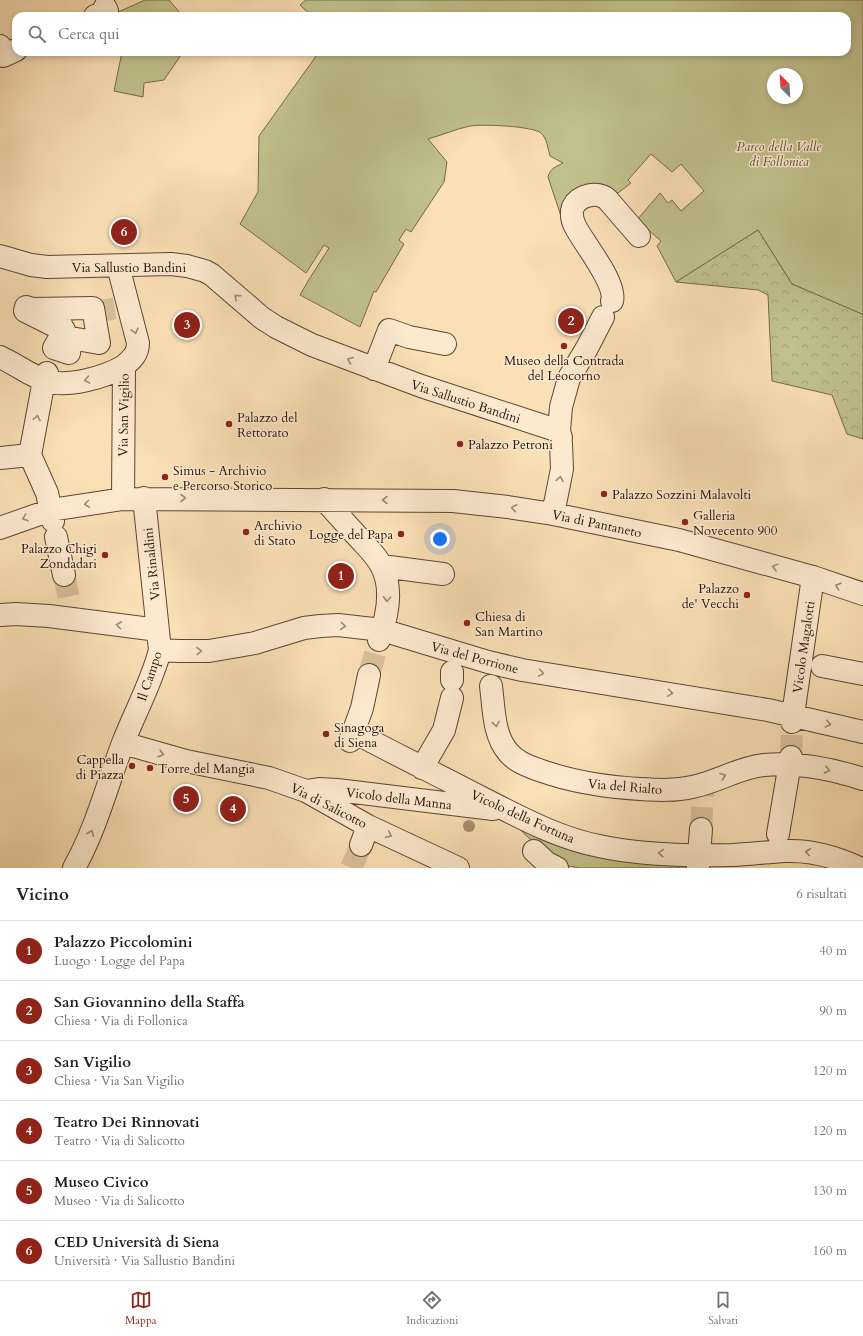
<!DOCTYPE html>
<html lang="it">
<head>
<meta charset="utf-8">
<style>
	body { margin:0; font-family:Cardo,serif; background:#f2f2f2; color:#202124 }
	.compass { position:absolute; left:767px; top:68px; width:36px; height:36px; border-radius:50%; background:#fff; box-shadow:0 2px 6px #0003; rotate:336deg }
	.you { position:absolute; left:440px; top:539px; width:14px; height:14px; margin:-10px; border:3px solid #fff; border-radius:50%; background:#1a73e8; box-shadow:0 0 0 6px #1a73e833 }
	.badge { display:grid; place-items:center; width:26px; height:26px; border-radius:50%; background:#8f2418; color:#fff; font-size:13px; font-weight:700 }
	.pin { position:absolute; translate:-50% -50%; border:2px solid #fff; box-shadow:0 1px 4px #0006 }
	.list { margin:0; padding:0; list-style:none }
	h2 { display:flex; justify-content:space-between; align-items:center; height:52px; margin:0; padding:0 16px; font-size:17px }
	h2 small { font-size:13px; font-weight:400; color:#757577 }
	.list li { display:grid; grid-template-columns:26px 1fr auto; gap:12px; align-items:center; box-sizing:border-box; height:60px; padding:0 16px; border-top:1px solid #e0e0e0 }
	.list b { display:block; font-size:15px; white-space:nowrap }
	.list p { margin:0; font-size:13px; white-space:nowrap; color:#757577 }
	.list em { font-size:13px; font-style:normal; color:#757577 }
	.icon { flex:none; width:22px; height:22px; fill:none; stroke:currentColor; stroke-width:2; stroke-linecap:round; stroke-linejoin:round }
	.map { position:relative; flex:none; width:863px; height:868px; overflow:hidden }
	.search { position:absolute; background:#fff; box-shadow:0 2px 6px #0003; left:12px; right:12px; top:12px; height:44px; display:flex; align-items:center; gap:10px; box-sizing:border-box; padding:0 14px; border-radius:12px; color:#757577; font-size:15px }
	.sheet { height:412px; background:#fff }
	nav { display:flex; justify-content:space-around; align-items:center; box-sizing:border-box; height:56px; border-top:1px solid #e0e0e0; background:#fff; font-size:11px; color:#757577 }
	nav a { display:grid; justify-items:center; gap:2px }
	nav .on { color:#8f2418 }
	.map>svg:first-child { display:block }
</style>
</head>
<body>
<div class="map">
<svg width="863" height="868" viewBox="0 0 863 868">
	<defs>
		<pattern id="forest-crowns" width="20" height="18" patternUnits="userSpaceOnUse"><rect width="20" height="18" fill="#c1c18c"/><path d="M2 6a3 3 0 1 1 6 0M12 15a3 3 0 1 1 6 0" fill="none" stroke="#a6a577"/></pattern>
	</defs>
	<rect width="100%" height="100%" fill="#fbdfb5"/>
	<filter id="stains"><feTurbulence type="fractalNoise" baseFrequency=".005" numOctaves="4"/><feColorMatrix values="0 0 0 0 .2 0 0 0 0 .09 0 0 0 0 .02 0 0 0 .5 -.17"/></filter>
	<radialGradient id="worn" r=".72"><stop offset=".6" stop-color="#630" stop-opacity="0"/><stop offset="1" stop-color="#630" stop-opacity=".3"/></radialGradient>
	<path fill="#c1c18c" stroke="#746a4a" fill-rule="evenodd" d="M145,0H169L181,14L179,16H117L116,13Z
		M306,0H863V316L861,314L792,284L758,230L676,282L657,246L661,241L637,220L660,193L668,203L672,200L681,211L704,191L681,164L672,172L651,154L628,180L631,183L618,193L608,188L563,222L548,177C550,168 556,167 563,163L550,156C548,149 547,138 541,133C533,126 482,124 470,126C456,129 442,135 428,139L447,162L444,182L411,232L406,229L399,240L404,244L376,292L374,291L360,327L300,295L308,281L329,248L324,245L306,273L240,224L258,192L259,136L319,52H847V16H312L300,5ZM773,74H797V98H773Z
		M122,52H183L164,80L144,83L143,97L114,91Z
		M511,821L689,861L688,868H580L563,865L552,860Z"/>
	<path fill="url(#forest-crowns)" stroke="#746a4a" d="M758,230L792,284L862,314L863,316V439L847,434L832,395L772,381L768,295L758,290L676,282Z"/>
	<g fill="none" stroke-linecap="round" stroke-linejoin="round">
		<path stroke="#dbc09b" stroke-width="22" stroke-dasharray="22 11" stroke-linecap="butt" d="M93,312L118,308
			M64,575L70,603
			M369,675L379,640
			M791,757L792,722
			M701,829L703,792
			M351,868L361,845"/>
		<g stroke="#5d4534" stroke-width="24">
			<path id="minor" d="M95,16L107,11L105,7
				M0,46L3,56L16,50
				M0,256L31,265L47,267L171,264L187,266L205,271L212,275L262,318L276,327L312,345L421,386L559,431
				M118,266L138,343C138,354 132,359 124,366L123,499
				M612,301C617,283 584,244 575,226C572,220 571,213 573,207C579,195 597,191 607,199L639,236
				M26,307L33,309L93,308L99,343L71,338L69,353L54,348L64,330L60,328L61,324L55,321L53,325L25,311Z
				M0,357C16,364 30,376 47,381C67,388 106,377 124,366
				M374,369L389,330L409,337L445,344
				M47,373L44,380L30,455L47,493L53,521
				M561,438L559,431L561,407L569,378L587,348L603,317
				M0,458L30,455
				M324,499C335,512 347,525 359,538C367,547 377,556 382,567C393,589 387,618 379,640
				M553,514L562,469L561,443
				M0,528L51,510L123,499L453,501L508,507L553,514L679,540L813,577L863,594
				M56,537L64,575
				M382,566L443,574
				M0,615L16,614L49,616L158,630
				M160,650L179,651H209L255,643L304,628L320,626L338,625L382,630L488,662L522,670L768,710L863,732
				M822,666L863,674
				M452,672V680
				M491,686C494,708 493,734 508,752C516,762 528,766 539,770C572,782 605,787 640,789C658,790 675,791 692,787C717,782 738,768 764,765C797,762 832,769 863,779
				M792,722L813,577
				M354,732C395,754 438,775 480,797C518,816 557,838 599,846C640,855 690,856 732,855C750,854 768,852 786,851C811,850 836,857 859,868
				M350,741L362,708L369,675
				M123,743L186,761L269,778L306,791L368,826L458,868
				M422,768L444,730L452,698
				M306,791L319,789L337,790L493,809
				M778,834L791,757
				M361,845L368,826
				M534,851L547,863L557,868
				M74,868C96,829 107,785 123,743C135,712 152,682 160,650L144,498
				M698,868L701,829"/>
		</g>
		<use href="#minor" stroke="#fceacf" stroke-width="22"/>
	</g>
	<circle fill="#a59070" cx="469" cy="826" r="6"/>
	<defs><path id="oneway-chevron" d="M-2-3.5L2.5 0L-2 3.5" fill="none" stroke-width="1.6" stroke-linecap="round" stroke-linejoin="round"/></defs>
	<g stroke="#9d8976">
		<use href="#oneway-chevron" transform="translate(237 297) rotate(-138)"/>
		<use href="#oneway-chevron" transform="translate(135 331) rotate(75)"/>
		<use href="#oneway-chevron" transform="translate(350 360) rotate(-159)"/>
		<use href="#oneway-chevron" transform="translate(87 380) rotate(169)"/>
		<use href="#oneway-chevron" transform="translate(37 418) rotate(-79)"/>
		<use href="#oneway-chevron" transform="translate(560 479) rotate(-80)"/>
		<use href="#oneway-chevron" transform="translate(183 498)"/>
		<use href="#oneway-chevron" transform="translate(385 500) rotate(-180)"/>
		<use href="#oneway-chevron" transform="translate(87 504) rotate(172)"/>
		<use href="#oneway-chevron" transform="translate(514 508) rotate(-172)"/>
		<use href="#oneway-chevron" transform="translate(25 518) rotate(161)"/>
		<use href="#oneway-chevron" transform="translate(775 567) rotate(-165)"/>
		<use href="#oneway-chevron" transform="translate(838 586) rotate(-161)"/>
		<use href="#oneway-chevron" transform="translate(387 599) rotate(93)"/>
		<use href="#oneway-chevron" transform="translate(119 625) rotate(-173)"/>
		<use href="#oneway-chevron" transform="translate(343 626) rotate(5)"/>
		<use href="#oneway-chevron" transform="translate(199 651) rotate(-2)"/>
		<use href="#oneway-chevron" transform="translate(541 673) rotate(10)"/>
		<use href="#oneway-chevron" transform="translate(670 693) rotate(9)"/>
		<use href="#oneway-chevron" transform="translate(496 724) rotate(80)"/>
		<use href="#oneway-chevron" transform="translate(828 724) rotate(13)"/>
		<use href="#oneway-chevron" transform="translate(161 754) rotate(16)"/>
		<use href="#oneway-chevron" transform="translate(827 770) rotate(11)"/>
		<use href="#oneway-chevron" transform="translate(723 776) rotate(-21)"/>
		<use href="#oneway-chevron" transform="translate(91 833) rotate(-68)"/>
		<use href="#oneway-chevron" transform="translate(389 835) rotate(25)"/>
		<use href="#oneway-chevron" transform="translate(808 852) rotate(-173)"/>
		<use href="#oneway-chevron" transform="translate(661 853) rotate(-176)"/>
	</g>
	<g fill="#8f2418" stroke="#fceacf" stroke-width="1.5">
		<circle cx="564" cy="346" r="4"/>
		<circle cx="229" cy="424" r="4"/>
		<circle cx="460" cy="444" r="4"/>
		<circle cx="165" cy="477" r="4"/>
		<circle cx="604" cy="494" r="4"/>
		<circle cx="685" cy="522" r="4"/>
		<circle cx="246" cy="532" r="4"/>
		<circle cx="401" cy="534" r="4"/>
		<circle cx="105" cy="555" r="4"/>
		<circle cx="747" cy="595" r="4"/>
		<circle cx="467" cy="623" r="4"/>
		<circle cx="326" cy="734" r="4"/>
		<circle cx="132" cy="766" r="4"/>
		<circle cx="150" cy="768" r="4"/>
	</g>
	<g text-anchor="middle" stroke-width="3" stroke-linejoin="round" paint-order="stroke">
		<g font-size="13" font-style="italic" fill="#5e4f37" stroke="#fceacf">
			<text x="779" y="151">Parco della Valle<tspan x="779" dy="15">di Follonica</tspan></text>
		</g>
		<g font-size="13" fill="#281209" stroke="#fceacf">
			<text x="129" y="272">Via Sallustio Bandini</text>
			<text transform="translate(466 401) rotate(18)" y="5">Via Sallustio Bandini</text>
			<text transform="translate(123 415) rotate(-89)" y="5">Via San Vigilio</text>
			<text transform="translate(597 523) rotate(12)" y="5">Via di Pantaneto</text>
			<text transform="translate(151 564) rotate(-96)" y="5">Via Rinaldini</text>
			<text transform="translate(803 647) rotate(-82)" y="5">Vicolo Magalotti</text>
			<text transform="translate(475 657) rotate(15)" y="5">Via del Porrione</text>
			<text transform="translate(149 676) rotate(-71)" y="5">Il Campo</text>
			<text transform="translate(625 786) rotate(5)" y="5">Via del Rialto</text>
			<text transform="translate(399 798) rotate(7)" y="5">Vicolo della Manna</text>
			<text transform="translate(329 805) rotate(27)" y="5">Via di Salicotto</text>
			<text transform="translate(523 816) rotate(24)" y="5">Vicolo della Fortuna</text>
		</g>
		<g font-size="13" fill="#281209" stroke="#fceacf" text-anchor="start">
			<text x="564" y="365" text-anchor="middle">Museo della Contrada<tspan x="564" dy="15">del Leocorno</tspan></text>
			<text x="237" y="422">Palazzo del<tspan x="237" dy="15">Rettorato</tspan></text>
			<text x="468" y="449">Palazzo Petroni</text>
			<text x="173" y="475">Simus - Archivio<tspan x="173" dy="15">e Percorso Storico</tspan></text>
			<text x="612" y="499">Palazzo Sozzini Malavolti</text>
			<text x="693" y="520">Galleria<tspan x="693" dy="15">Novecento 900</tspan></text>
			<text x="254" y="530">Archivio<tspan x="254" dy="15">di Stato</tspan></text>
			<text x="393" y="539" text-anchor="end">Logge del Papa</text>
			<text x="97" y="553" text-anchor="end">Palazzo Chigi<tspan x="97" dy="15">Zondadari</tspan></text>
			<text x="739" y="593" text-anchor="end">Palazzo<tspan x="739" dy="15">de' Vecchi</tspan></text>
			<text x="475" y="621">Chiesa di<tspan x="475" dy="15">San Martino</tspan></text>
			<text x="334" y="732">Sinagoga<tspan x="334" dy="15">di Siena</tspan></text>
			<text x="124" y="764" text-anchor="end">Cappella<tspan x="124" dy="15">di Piazza</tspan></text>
			<text x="158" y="773">Torre del Mangia</text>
		</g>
	</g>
	<rect width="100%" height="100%" filter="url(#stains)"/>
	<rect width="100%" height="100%" fill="url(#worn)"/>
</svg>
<svg class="compass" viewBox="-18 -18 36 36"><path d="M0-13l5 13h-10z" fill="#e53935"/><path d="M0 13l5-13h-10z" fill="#757577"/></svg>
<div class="you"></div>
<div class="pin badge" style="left:341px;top:576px">1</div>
<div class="pin badge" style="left:571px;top:321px">2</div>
<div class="pin badge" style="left:187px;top:325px">3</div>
<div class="pin badge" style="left:233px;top:809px">4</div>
<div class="pin badge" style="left:186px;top:799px">5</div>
<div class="pin badge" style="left:124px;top:232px">6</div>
<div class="search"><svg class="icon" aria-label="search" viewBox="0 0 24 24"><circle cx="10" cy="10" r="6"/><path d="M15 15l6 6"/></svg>Cerca qui</div>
</div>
<section class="sheet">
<h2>Vicino<small>6 risultati</small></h2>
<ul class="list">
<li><span class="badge">1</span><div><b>Palazzo Piccolomini</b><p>Luogo · Logge del Papa</p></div><em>40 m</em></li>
<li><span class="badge">2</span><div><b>San Giovannino della Staffa</b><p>Chiesa · Via di Follonica</p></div><em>90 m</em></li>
<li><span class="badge">3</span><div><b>San Vigilio</b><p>Chiesa · Via San Vigilio</p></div><em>120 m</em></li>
<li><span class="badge">4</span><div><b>Teatro Dei Rinnovati</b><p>Teatro · Via di Salicotto</p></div><em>120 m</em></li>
<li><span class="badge">5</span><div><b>Museo Civico</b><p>Museo · Via di Salicotto</p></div><em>130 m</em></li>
<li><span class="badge">6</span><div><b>CED Università di Siena</b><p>Università · Via Sallustio Bandini</p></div><em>160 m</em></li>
</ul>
</section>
<nav>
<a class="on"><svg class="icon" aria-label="map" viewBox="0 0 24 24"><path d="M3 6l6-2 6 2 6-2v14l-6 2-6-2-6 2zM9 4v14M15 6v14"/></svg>Mappa</a>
<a><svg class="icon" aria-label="directions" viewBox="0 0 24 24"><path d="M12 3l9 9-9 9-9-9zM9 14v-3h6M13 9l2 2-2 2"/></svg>Indicazioni</a>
<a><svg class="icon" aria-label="saved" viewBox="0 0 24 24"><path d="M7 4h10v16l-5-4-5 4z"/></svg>Salvati</a>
</nav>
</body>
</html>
